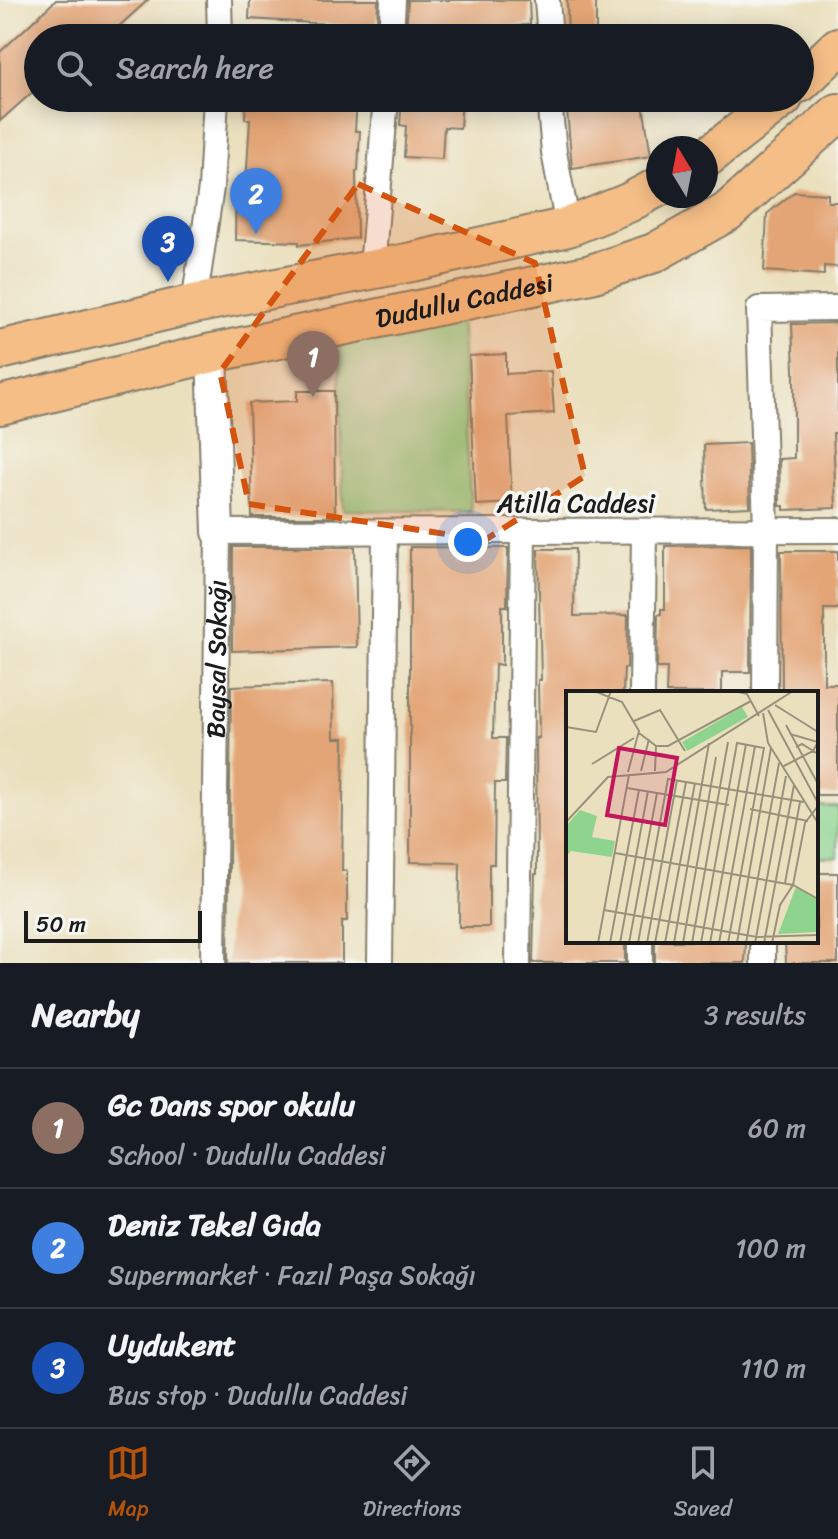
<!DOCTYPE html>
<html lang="en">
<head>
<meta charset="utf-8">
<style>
	body { margin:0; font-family:Sriracha,sans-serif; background:#242831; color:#f1f3f6 }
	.compass { position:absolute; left:646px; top:136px; width:72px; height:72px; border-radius:50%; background:#171b24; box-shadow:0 4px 20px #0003; rotate:350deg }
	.scale { position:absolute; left:24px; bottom:20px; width:178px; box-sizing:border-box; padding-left:8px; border:4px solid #1c1c1c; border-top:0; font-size:22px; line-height:28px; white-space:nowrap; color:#1c1c1c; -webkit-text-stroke:6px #f6f6f2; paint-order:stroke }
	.you { position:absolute; left:468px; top:542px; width:28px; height:28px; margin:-20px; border:6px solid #fff; border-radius:50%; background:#1a73e8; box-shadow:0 0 0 12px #1a73e833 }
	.badge { display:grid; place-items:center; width:52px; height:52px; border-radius:50%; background:#b45309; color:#fff; font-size:26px; font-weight:700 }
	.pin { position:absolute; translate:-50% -66px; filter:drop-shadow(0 2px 4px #0008) }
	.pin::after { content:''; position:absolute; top:42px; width:28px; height:24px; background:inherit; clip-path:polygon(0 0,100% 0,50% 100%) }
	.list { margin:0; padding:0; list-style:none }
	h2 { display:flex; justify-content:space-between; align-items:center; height:104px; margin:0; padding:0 32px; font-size:34px }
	h2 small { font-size:26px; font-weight:400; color:#9ea1a6 }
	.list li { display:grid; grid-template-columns:52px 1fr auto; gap:24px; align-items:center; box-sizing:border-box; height:120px; padding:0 32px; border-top:2px solid #363941 }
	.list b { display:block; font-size:30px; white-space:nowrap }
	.list p { margin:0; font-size:26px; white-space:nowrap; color:#9ea1a6 }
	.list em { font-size:26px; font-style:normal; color:#9ea1a6 }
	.icon { flex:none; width:44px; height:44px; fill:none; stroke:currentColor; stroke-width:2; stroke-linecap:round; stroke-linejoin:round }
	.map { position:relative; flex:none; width:838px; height:963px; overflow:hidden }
	.search { position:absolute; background:#171b24; box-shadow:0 4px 20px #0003; left:24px; right:24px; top:24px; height:88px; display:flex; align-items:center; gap:20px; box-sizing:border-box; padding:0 28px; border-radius:44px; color:#9ea1a6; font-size:30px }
	.sheet { height:464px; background:#171b24 }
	nav { display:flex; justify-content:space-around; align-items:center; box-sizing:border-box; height:112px; border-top:2px solid #363941; background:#171b24; font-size:22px; color:#9ea1a6 }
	nav a { display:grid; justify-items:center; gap:4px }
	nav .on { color:#b45309 }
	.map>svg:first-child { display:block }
</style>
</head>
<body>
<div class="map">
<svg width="838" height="963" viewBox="0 0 838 963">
	<rect width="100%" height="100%" fill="#f6f6f2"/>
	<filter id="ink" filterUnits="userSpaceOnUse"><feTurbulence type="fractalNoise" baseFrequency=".0125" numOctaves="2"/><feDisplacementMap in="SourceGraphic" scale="16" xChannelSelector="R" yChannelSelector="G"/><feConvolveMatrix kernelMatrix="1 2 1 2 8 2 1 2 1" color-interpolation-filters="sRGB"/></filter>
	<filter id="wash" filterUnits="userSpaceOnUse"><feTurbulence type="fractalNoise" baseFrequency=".006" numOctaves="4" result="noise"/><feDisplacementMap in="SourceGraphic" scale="32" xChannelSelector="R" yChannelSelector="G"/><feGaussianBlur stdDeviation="1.8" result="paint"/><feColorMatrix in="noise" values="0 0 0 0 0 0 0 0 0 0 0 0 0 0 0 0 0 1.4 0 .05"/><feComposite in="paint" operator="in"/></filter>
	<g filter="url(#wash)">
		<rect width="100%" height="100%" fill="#ebe0be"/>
		<path fill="#8ed48e" stroke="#557855" stroke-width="2" d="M460,317L471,512L343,510L339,340Z
			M816,807H838V857H816Z"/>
		<g id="blocks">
			<path fill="#e3a576" d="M56,0H148L106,38H38V87L0,121V52Z
				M250,0H378L377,27L249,19Z
				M408,0H529L530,24L464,36L406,34Z
				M567,0H596V38H568Z
				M246,98H357L355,131H360L358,171H356L357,238L299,245V242L235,240L236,184H246L250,119H245Z
				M402,98H462L460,128L444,127L442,159L404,157L406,126L400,125Z
				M566,98H642L651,156L572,168Z
				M794,192L828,194V202H838V267L824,266V275L764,271L767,214Z
				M838,323V433H833L836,508L784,510V506H780L779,459L794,458V370L792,324Z
				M506,354V374L551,371L554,413L508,416L512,503L476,505L469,356Z
				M297,391H334L335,517H252L249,403L297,401Z
				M748,443L750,507L706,509L704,445Z
				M751,545L750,672H722V693H666L667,668H657L658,615L661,614V609H665V546Z
				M233,547H355L357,647L232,651Z
				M410,547L508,548L507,606H502V665L495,664L493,738H506L505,783H495L494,864H489V927H459L460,863L410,862Z
				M538,549H575L574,616L628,615L627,668H624L623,693H568V941H625V963H533L535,874H537L536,738H539L538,680H541Z
				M781,551H838V609H824V684H838V795H816V693H782Z
				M333,683L334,738H344L342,871H347V921H342V963H228L231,686Z
				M816,873H838V963H786L785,941H816Z
				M655,941H746L745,963H655Z"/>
		</g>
	</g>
	<g filter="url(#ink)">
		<use href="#blocks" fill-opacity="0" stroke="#847e6d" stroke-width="2"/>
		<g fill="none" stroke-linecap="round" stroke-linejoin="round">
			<g stroke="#847e6d" stroke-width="28">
				<g id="minor">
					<path d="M219,0L220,38"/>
					<path d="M547,0L550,38"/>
					<path d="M391,38L393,0"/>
					<path d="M549,98L554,152L568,227"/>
					<path d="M372,269L386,98"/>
					<path d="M194,304L211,188L216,98"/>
					<path d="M642,693L644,531"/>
					<path d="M765,693L766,530L759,309L838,308"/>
					<path id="s1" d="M213,963L218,532L838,530"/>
					<path d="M380,963L385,532"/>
					<path d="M518,963L523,531"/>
					<path d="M640,963V941"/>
					<path d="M763,963V941"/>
				</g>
			</g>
			<g stroke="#847e6d" stroke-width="34">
				<path id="tertiary" d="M212,353L218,532"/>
			</g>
			<g stroke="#847e6d" stroke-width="42">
				<g id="primary">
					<path d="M800,83L838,47"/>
					<path d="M706,158L783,98"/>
					<path d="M0,350L194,304L412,262L568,227L628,203L658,187"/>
					<path id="s2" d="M0,405L212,353L591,274L654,253L727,212L838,113"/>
				</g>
			</g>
			<use href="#minor" stroke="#fff" stroke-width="24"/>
			<use href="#tertiary" stroke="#fff" stroke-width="30"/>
			<use href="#primary" stroke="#f6be87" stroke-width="38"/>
		</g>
	</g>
	<path fill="#d4530e" fill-opacity="0.2" stroke="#d4530e" stroke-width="6" stroke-dasharray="16 10" stroke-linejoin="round" d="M358,184L535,263L585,476L485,540L249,504L220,372Z"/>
	<g text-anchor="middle" stroke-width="7" stroke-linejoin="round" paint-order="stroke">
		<g font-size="26" fill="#1c1c1c" stroke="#f6f6f2">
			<text dy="9" stroke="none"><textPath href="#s2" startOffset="476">Dudullu Caddesi</textPath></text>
			<text x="576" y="512">Atilla Caddesi</text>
			<text dy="9" stroke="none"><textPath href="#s1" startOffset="304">Baysal Sokağı</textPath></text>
		</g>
	</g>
	<g transform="translate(566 691)">
		<rect width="252" height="252" fill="#ebe0be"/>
		<path d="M176,16L182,26L121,60L116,51ZM14,119L31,125L26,146L49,150L46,166L5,160L0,165V135ZM230,196L252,209L250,241L212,243Z" fill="#8ed48e"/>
		<path fill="none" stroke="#98927d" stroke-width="2" d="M28,0L56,11L73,40L62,81M168,0L181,3L193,25M209,14L252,41M202,19L252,112M197,22L202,52L252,132M68,30L94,19L119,60M220,34L252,93M0,36L30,41L45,0M73,42L90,55L89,80M90,55H102L185,10M230,56L236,53L252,63M26,73L68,47M216,76L247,60L252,51L224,43M75,80L83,48M61,97L163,114M184,118L242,130M0,131L42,86L100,81L227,0M49,162L227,194L252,208M219,192L234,111M38,219L191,246L252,244M32,252L63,84M44,252L73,99M54,252L82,100M63,252L91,102M72,252L102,88L238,111M81,252L111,89M89,252L120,91M99,252L129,92M108,252L143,52M117,252L150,66M126,252L162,51M135,252L171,52L198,57L162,252M144,252L180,53M153,252L189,55M171,252L205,57M180,252L213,72M189,252L220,85M198,252L228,94M206,252L214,214L227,194L239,132L252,115"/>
		<path fill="#c2185b" fill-opacity="0.15" stroke="#c2185b" stroke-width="4" d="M53,57L111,67L99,134L41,124Z"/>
		<rect width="252" height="252" fill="none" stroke="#1c1c1c" stroke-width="4"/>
	</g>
</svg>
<svg class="compass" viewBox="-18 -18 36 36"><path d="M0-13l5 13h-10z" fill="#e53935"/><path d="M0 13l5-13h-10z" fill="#9ea1a6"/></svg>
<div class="scale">50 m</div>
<div class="you"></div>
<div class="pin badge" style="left:313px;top:397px;background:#8d6e63">1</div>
<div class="pin badge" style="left:256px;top:234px;background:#3f7fe0">2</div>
<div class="pin badge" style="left:168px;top:282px;background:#1a4fb4">3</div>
<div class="search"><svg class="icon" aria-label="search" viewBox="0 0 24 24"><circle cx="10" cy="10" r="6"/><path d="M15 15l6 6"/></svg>Search here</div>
</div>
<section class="sheet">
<h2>Nearby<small>3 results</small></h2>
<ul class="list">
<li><span class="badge" style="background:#8d6e63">1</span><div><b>Gc Dans spor okulu</b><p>School · Dudullu Caddesi</p></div><em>60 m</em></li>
<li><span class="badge" style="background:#3f7fe0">2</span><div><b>Deniz Tekel Gıda</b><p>Supermarket · Fazıl Paşa Sokağı</p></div><em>100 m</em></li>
<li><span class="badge" style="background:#1a4fb4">3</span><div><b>Uydukent</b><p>Bus stop · Dudullu Caddesi</p></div><em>110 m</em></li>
</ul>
</section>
<nav>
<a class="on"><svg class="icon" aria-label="map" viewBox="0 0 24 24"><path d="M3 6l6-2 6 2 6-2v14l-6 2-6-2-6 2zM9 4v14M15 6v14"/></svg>Map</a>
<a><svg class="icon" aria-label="directions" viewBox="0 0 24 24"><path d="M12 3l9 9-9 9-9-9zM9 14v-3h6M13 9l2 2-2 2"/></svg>Directions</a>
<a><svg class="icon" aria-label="saved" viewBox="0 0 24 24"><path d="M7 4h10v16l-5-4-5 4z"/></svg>Saved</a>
</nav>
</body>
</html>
